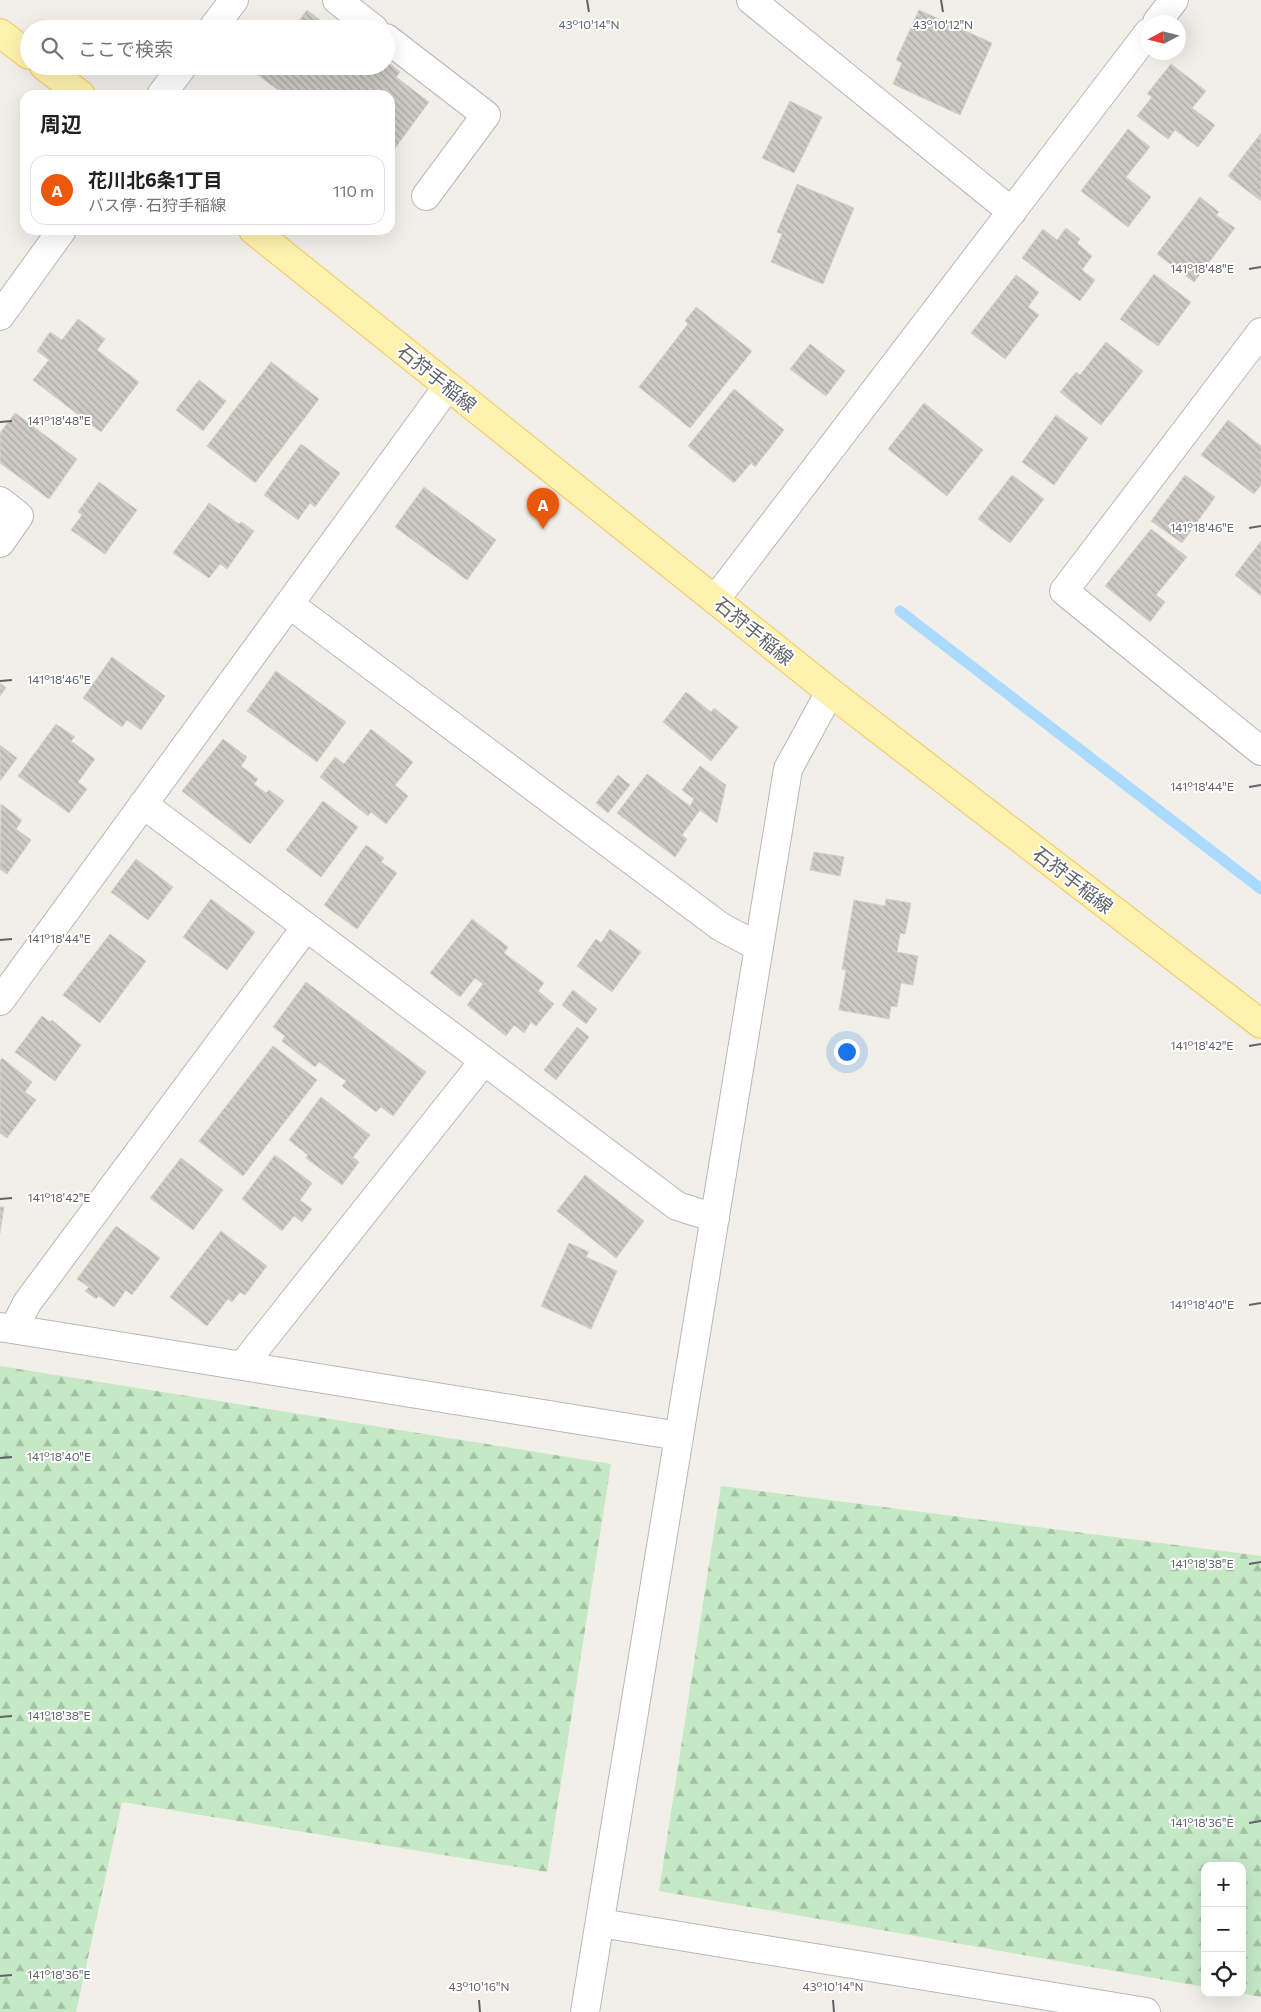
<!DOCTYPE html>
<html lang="ja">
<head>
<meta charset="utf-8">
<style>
	body { margin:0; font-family:Commissioner,"Noto Sans JP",sans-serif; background:#f6f6f6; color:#202124 }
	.controls { position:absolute; right:15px; bottom:15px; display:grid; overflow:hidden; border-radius:10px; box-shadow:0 5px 20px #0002 }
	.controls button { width:45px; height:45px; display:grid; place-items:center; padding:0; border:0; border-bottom:1px solid #e0e0e0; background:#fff; color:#202124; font:25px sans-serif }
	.compass { position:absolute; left:1141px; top:15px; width:45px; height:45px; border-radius:50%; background:#fff; box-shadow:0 5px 20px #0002; rotate:263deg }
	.you { position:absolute; left:846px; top:1051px; width:18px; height:18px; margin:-12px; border:4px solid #fff; border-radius:50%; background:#1a73e8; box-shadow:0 0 0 8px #1a73e833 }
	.badge { display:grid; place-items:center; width:32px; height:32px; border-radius:50%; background:#ea580c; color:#fff; font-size:16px; font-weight:700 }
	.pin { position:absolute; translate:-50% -41px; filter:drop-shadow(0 1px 2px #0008) }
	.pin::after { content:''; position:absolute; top:26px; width:18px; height:15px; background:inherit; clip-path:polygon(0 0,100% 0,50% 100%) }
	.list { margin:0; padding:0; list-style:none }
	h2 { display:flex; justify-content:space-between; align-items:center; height:65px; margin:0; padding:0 20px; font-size:21px }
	h2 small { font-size:16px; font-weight:400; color:#757577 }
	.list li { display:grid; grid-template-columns:32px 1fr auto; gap:15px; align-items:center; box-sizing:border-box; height:70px; margin:0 10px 10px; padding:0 10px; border:1px solid #e0e0e0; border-radius:15px }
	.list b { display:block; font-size:19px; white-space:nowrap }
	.list p { margin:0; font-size:16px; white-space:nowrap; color:#757577 }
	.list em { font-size:16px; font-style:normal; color:#757577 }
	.icon { flex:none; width:28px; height:28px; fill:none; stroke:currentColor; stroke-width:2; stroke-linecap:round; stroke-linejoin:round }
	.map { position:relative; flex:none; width:1261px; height:2012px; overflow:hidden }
	.search { position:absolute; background:#fff; box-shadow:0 5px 20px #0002; left:20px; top:20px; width:375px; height:55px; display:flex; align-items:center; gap:12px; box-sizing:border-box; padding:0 18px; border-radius:28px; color:#757577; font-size:19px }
	.panel { position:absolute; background:#fff; box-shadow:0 5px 20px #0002; left:20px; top:90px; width:375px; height:145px; border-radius:15px }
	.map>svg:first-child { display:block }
</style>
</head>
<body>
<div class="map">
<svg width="1261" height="2012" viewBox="0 0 1261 2012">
	<defs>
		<pattern id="forest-firs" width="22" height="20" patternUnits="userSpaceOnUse" patternTransform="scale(1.25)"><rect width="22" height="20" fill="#c5e8c5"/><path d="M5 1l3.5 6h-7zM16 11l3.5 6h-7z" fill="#a3c0a4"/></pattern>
		<pattern id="building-back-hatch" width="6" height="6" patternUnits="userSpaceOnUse" patternTransform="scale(1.25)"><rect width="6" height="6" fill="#cccac5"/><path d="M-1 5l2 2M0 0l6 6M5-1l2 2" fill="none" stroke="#a9a8a4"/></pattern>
	</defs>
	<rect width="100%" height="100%" fill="#f1efe8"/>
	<path fill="url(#forest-firs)" d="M0,1366L611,1464L547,1872L122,1802L76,2012H0Z
		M721,1486L1261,1556V1997L1239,1993H1242V1866H1205V1987L659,1891Z"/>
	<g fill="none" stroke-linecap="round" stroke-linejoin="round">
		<path stroke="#aadaff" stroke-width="11" d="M900,611L1261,889"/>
	</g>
	<path fill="url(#building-back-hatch)" stroke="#d6d1c6" d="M307,10L331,29H293Z
		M919,10L992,43L960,115L893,84L902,63L896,60Z
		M386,61L400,72L396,77L429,102L390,155V95H285L258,75L265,66H386Z
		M1171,64L1206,91L1192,108L1215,125L1198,147L1175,130L1168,139L1137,116L1152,97L1147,94Z
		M790,101L822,117L794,173L762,158Z
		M1128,129L1150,147L1126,177L1151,197L1128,227L1081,191Z
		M1261,133V201L1228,176Z
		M797,184L854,208L823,284L771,262L782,234L777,232Z
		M1200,197L1219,212L1216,215L1235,228L1194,282L1157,254Z
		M1066,228L1080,239L1077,243L1092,256L1082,270L1095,280L1080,301L1022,258L1043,229L1057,240Z
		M1154,274L1191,302L1158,346L1120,319Z
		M1016,275L1039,292L1028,307L1039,315L1005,359L971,333Z
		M696,307L752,351L690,428L639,387L688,324L685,321Z
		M78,319L105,339L97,350L139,382L101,432L33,380L49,360L37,351L50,332L62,340Z
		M1106,342L1143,371L1101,425L1060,392L1076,372L1080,375Z
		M810,344L845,371L826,396L790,369Z
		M271,362L319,399L255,483L207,446Z
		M199,380L226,401L203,431L176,410Z
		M734,389L784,430L755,467L751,463L734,483L688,446Z
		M924,403L983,450L947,496L888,449Z
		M15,413L77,459L49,499L0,463V433Z
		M1056,415L1088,438L1054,485L1022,462Z
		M1228,420L1261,446V485L1254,494L1201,455Z
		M301,444L340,473L315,507L310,503L298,520L264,495Z
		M1012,475L1044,499L1010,543L978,519Z
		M1185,475L1215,497L1182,543L1151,521Z
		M99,482L137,510L105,554L71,530L82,515L78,512Z
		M424,487L496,540L467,580L395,527Z
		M209,503L239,524L241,522L254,531L227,569L220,564L209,578L173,553Z
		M1151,529L1187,557L1156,595L1165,602L1150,622L1105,586Z
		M1261,541V596L1235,575Z
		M112,657L165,696L141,730L127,720L122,727L83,698Z
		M276,671L346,722L317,762L247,711Z
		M0,683L6,688L0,696Z
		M686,692L711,712L714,708L738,727L711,761L663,722Z
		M56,724L75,737L71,741L95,759L78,782L87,789L69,813L18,776Z
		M371,729L413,762L395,785L408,796L386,824L371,812L368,816L320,777L335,757L344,764Z
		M223,739L247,757L241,766L258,779L254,784L266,793L269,790L284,801L250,844L182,791Z
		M0,745L17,758L0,781Z
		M700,766L726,785L717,823L700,810L682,835L687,839L675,857L617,813L647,774L690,806L694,799L682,790Z
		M618,775L630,785L608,813L596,803Z
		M323,801L358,827L321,877L286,850Z
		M1,804L22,820L16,829L31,840L7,874L0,869Z
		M366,845L384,858L381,862L397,873L357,929L324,905Z
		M814,852L844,857L840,876L810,870Z
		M136,859L173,887L148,920L111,892Z
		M211,899L255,932L227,970L183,937Z
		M886,899L911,903L905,934L900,933L897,952L918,956L913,985L901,983L897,1007L891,1006L889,1019L839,1010L846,970L842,969L854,900L885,906Z
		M472,919L508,947L504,953L544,983L538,991L554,1004L536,1026L531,1022L524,1033L514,1025L506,1036L467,1005L483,984L475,978L460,997L430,973Z
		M610,929L641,952L612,992L577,966L596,939L601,943Z
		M110,934L146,961L100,1023L63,995Z
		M306,982L426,1072L393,1116L381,1107L376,1112L342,1086L346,1081L319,1062L315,1067L282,1041L285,1036L273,1027Z
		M573,990L597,1009L586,1024L562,1005Z
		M42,1016L50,1022L52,1020L81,1045L55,1081L15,1052Z
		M577,1027L589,1037L556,1080L544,1070Z
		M273,1046L317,1080L243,1176L199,1141Z
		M2,1058L32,1082L25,1092L36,1100L7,1138L0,1133V1061Z
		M321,1097L370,1135L353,1157L359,1162L342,1185L306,1158L308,1155L289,1140Z
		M275,1155L312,1183L300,1200L312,1209L302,1222L294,1216L282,1231L242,1199Z
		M181,1158L223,1190L193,1230L150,1198Z
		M585,1175L644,1221L616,1258L557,1211Z
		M0,1207H4L0,1233Z
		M116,1226L160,1258L132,1295L126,1290L114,1307L99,1296L96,1299L85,1291L89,1287L77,1279Z
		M221,1231L267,1266L245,1295L240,1292L232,1302L228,1299L207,1326L170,1297Z
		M569,1243L589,1252L586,1257L617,1271L591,1329L541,1306Z"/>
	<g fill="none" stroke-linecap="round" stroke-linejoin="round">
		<g stroke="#b5b8bc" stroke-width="30">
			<path id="minor" d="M337,0L374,29
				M751,0L1012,212
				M1157,22L1174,0
				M212,29L234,0
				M386,38L486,115L426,196
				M161,95L183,66
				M0,316L62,230
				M1261,332L1064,591L1261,751
				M0,501L19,516L0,543
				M715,600L1148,33
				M289,604L721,927L759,947
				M143,804L677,1206L715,1218
				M0,1001L448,386
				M0,1327L679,1436
				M14,1329L27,1303L306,927
				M242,1366L484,1061
				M600,1923L1146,2012
				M585,2012L788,769L830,692"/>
		</g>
		<g stroke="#f2c960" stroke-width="30">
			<path id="major" d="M0,33L29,55
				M44,66L81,95
				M253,230L830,692L1261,1024"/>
		</g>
		<use href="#minor" stroke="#fff" stroke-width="28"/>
		<use href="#major" stroke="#fff2af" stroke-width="28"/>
	</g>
	<path fill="none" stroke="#5f6368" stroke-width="2" d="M587,0L589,12M941,0L943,12M1249,269L1261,267M0,422L12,421M1249,528L1261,526M0,681L12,680M1249,787L1261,785M0,940L12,939M1249,1046L1261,1044M0,1199L12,1198M1249,1305L1261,1303M0,1458L12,1457M1249,1564L1261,1562M0,1717L12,1716M1249,1823L1261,1821M0,1976L12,1975M479,2000L480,2012M833,2000L834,2012"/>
	<g text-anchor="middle" stroke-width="4" stroke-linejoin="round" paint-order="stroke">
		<g font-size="19" fill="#5f6368" stroke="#fff">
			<text transform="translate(437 378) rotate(39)" y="7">石狩手稲線</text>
			<text transform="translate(754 631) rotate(39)" y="7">石狩手稲線</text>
			<text transform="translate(1073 880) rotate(38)" y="7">石狩手稲線</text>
		</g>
	</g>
	<g font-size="12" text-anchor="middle" fill="#5f6368" stroke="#fff" stroke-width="4" stroke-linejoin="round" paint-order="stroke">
		<text x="589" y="29">43°10'14"N</text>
		<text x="943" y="29">43°10'12"N</text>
		<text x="1202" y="273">141°18'48"E</text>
		<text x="59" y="425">141°18'48"E</text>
		<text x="1202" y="532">141°18'46"E</text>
		<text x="59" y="684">141°18'46"E</text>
		<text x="1202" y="791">141°18'44"E</text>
		<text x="59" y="943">141°18'44"E</text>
		<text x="1202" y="1050">141°18'42"E</text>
		<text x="59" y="1202">141°18'42"E</text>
		<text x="1202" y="1309">141°18'40"E</text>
		<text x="59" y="1461">141°18'40"E</text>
		<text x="1202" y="1568">141°18'38"E</text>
		<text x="59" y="1720">141°18'38"E</text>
		<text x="1202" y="1827">141°18'36"E</text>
		<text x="59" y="1979">141°18'36"E</text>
		<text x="479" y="1991">43°10'16"N</text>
		<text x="833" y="1991">43°10'14"N</text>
	</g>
</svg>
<div class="controls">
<button>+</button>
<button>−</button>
<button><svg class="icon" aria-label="locate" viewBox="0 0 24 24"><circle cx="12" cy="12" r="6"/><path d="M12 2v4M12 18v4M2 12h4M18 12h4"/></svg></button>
</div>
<svg class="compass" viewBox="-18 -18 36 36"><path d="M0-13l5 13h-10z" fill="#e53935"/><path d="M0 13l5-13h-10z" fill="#757577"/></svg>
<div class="you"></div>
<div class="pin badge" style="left:543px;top:529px">A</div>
<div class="search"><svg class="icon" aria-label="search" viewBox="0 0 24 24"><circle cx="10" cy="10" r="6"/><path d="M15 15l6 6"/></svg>ここで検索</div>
<section class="panel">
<h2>周辺<small></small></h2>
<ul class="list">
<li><span class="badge">A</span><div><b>花川北6条1丁目</b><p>バス停 · 石狩手稲線</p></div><em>110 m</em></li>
</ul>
</section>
</div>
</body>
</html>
